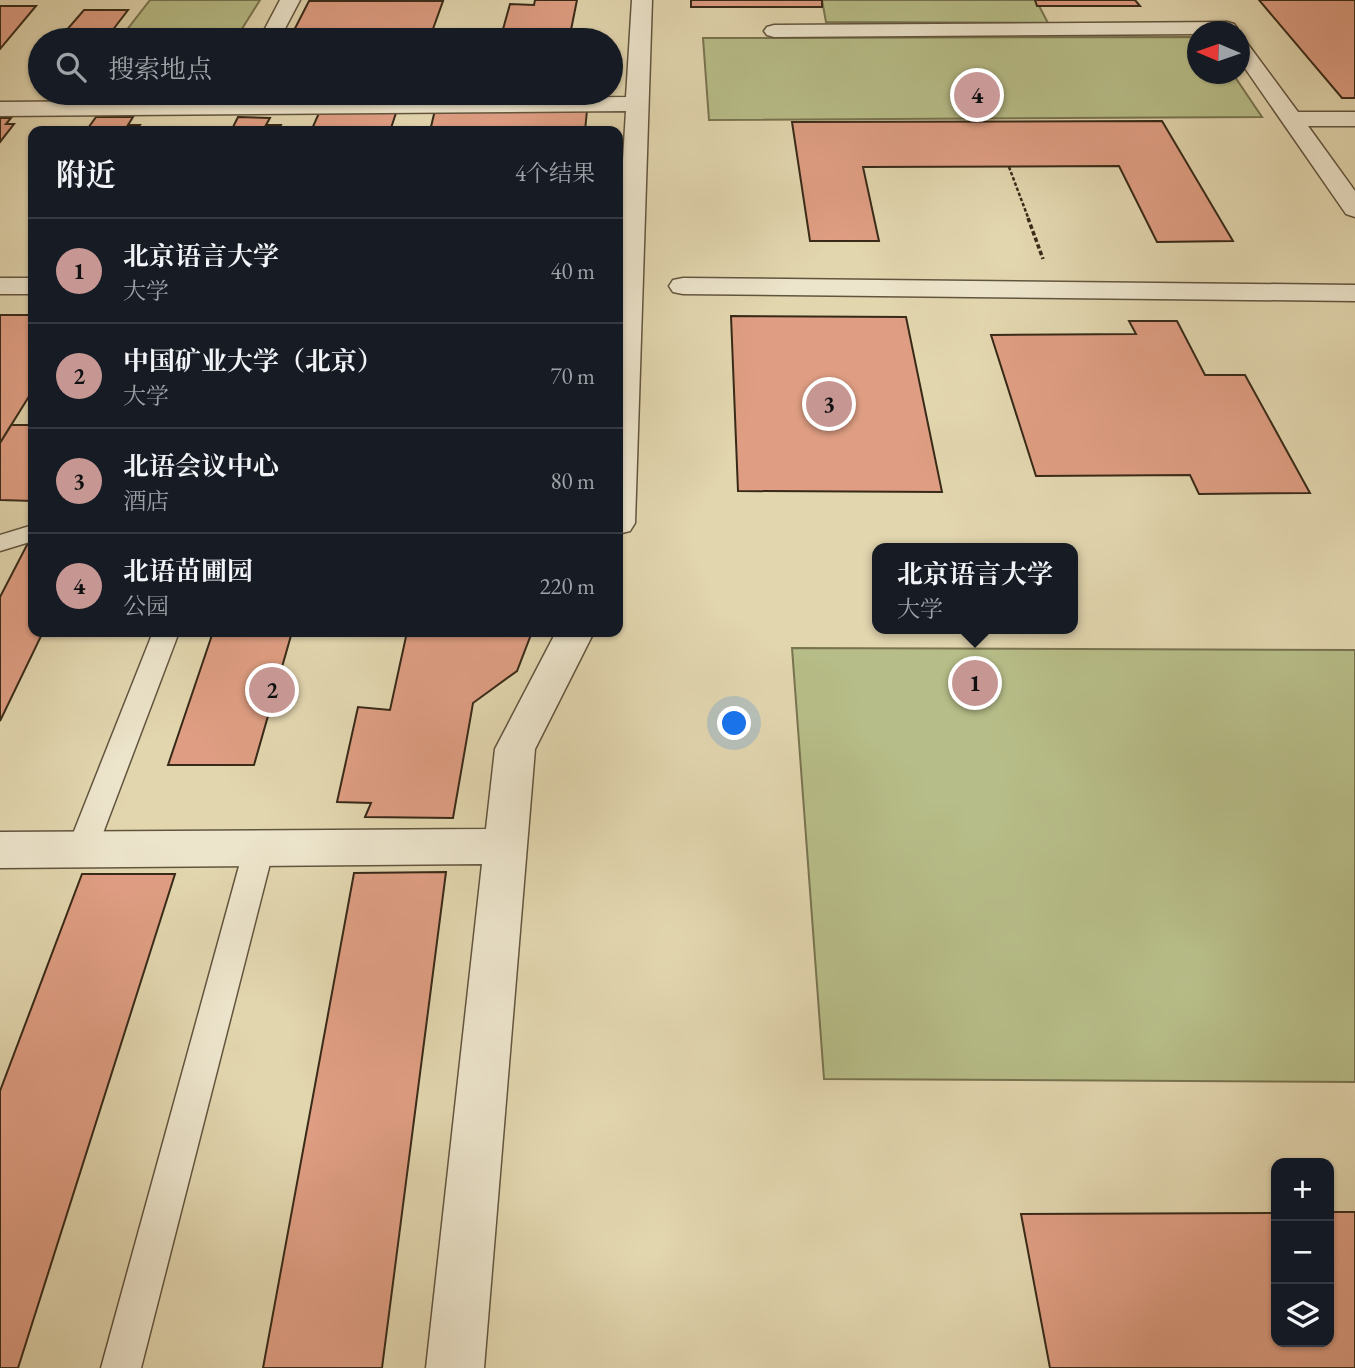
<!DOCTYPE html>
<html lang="zh">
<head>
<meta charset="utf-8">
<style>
	body { margin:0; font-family:"EB Garamond","Noto Serif SC",serif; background:#242831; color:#f1f3f6 }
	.controls { position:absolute; right:21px; bottom:21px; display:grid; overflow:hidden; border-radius:14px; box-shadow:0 2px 5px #0004 }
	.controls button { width:63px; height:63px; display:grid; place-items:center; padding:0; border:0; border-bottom:2px solid #363941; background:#171b24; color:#f1f3f6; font:35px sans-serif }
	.compass { position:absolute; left:1187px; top:21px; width:63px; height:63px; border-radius:50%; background:#171b24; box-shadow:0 2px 5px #0004; rotate:272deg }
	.you { position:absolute; left:735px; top:724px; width:24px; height:24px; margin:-18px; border:5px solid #fff; border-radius:50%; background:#1a73e8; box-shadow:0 0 0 10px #1a73e833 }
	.badge { display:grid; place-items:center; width:46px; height:46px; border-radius:50%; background:#c59692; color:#111; font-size:23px; font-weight:700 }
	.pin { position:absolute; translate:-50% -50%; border:4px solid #fff; box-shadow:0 2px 7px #0006 }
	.popup { position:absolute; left:872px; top:543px; width:206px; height:91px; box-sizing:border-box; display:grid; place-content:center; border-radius:14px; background:#171b24; filter:drop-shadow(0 2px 5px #0005); font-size:23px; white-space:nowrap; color:#9ea1a6 }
	.popup b { font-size:26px; color:#f1f3f6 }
	.popup::after { content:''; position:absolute; left:50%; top:100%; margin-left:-14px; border:14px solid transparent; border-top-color:#171b24 }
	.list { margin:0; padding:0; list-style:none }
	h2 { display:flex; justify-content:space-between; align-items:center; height:91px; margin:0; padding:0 28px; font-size:30px }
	h2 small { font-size:23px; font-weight:400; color:#9ea1a6 }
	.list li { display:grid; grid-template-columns:46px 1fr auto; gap:21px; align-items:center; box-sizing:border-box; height:105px; padding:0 28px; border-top:2px solid #363941 }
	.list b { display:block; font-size:26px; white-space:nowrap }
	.list p { margin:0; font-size:23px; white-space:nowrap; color:#9ea1a6 }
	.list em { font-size:23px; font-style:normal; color:#9ea1a6 }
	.icon { flex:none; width:38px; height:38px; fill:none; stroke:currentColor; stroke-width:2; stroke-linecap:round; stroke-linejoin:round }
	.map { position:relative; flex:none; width:1355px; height:1368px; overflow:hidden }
	.search { position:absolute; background:#171b24; box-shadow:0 2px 5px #0004; left:28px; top:28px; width:595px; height:77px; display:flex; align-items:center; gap:18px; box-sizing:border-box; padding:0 24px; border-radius:38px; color:#9ea1a6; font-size:26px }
	.panel { position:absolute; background:#171b24; box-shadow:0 2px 5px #0004; left:28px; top:126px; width:595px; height:511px; border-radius:14px }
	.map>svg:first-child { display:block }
</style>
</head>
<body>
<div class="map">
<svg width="1355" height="1368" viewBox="0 0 1355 1368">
	<rect width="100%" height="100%" fill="#e2d6af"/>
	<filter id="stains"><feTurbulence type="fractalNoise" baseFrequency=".00286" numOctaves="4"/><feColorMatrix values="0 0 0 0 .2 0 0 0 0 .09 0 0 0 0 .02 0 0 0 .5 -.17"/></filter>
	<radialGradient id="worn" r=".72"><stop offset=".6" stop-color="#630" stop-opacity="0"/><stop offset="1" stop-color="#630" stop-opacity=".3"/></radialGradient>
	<path fill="#b7bd88" stroke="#787450" stroke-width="2" d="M150,0H260L235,40H119Z
		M822,0H1036L1048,23L826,22Z
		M1197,37L1198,74H1233L1262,117L709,120L703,38Z
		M792,648L1355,650V1082L824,1079Z"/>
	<path fill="#df9e83" stroke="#382a18" stroke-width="2" d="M535,0H577L569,40H500L510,4L534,5Z
		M691,0H822V7H691Z
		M1035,0H1135L1140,6H1037Z
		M1259,0H1355V98H1342Z
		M309,1H443L429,40H289Z
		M0,6H36L0,49Z
		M84,10H128L105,40H58Z
		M263,93H409L262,95Z
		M435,110H587L585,131H430Z
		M319,113H396L390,131H311Z
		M96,117H133L128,125H140L136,131H86Z
		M238,117L270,118L266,125H281L278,131H231Z
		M0,118H11L6,124H14L0,142Z
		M1162,121L1233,241L1157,242L1119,166L863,167L879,241H810L792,122Z
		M0,315H33V390L0,443Z
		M731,316L906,317L942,492L738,491Z
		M1129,321H1177L1205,375H1245L1310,493L1199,494L1190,475L1036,476L991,335L1136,334Z
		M11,425H33V501L0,500V443Z
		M29,541H33V632H43L0,721V597Z
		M213,632H292L254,765H168Z
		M407,632H532L517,671L473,703L453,818L365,817L371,803L337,802L358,707L390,710Z
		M446,872L382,1368H263L354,873Z
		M82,874H175L18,1368H0V1091Z
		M1329,1212H1355V1368H1050L1021,1214L1276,1213V1342H1329Z"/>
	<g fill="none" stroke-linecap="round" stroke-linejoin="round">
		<g stroke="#62553e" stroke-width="3">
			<path id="lane" d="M33,525V541L0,551V535Z
				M153,632H179L97,849L92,857L82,861L72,857L67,849Z
				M259,836L269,840L274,848L141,1368H101L244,848L249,840Z"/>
		</g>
		<g stroke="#62553e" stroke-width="3">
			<path id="street" d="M280,0H300L279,40H259Z
				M632,0H652L635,523L630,531L618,534V241L626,111L0,116V102L626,97Z
				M1227,22L1234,24L1237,28L1235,32H1198V34L774,37L767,35L764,31L767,27L774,25Z
				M1240,41L1247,43L1298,112H1355V126H1308L1355,191V217L1346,214L1240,61Z
				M0,278H33V294H0Z
				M683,278L1355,285V301L683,294L673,292L669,286L673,280Z
				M556,632H594L535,749L484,1368H426L482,864L0,868V832L486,829L495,749Z"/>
		</g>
		<path stroke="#382a18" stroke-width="2.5" stroke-dasharray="3.5 2" stroke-linecap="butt" d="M1009,167L1029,220"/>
		<path stroke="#382a18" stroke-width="3.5" stroke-dasharray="4.5 2.5" stroke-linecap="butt" d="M1028,218L1043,259"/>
		<use href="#lane" fill="#ece4cb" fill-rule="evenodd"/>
		<use href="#street" fill="#ece4cb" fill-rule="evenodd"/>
	</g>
	<rect width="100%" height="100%" filter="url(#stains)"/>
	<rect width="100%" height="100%" fill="url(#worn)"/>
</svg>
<div class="controls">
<button>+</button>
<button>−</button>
<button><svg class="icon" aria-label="layers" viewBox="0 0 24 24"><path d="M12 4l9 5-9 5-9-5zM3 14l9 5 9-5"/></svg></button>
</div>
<svg class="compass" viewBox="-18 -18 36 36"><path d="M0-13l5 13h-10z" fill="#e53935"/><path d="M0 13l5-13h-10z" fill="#9ea1a6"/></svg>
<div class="you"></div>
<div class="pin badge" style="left:975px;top:683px">1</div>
<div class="popup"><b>北京语言大学</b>大学</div>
<div class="pin badge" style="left:272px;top:690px">2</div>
<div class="pin badge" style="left:829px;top:404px">3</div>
<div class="pin badge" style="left:977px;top:95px">4</div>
<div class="search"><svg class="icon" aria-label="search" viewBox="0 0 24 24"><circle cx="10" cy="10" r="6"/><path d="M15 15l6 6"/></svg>搜索地点</div>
<section class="panel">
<h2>附近<small>4个结果</small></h2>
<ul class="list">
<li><span class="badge">1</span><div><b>北京语言大学</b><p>大学</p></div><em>40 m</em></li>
<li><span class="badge">2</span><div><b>中国矿业大学（北京）</b><p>大学</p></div><em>70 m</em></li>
<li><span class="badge">3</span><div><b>北语会议中心</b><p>酒店</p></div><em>80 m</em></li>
<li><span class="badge">4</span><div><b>北语苗圃园</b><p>公园</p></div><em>220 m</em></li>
</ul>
</section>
</div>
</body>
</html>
